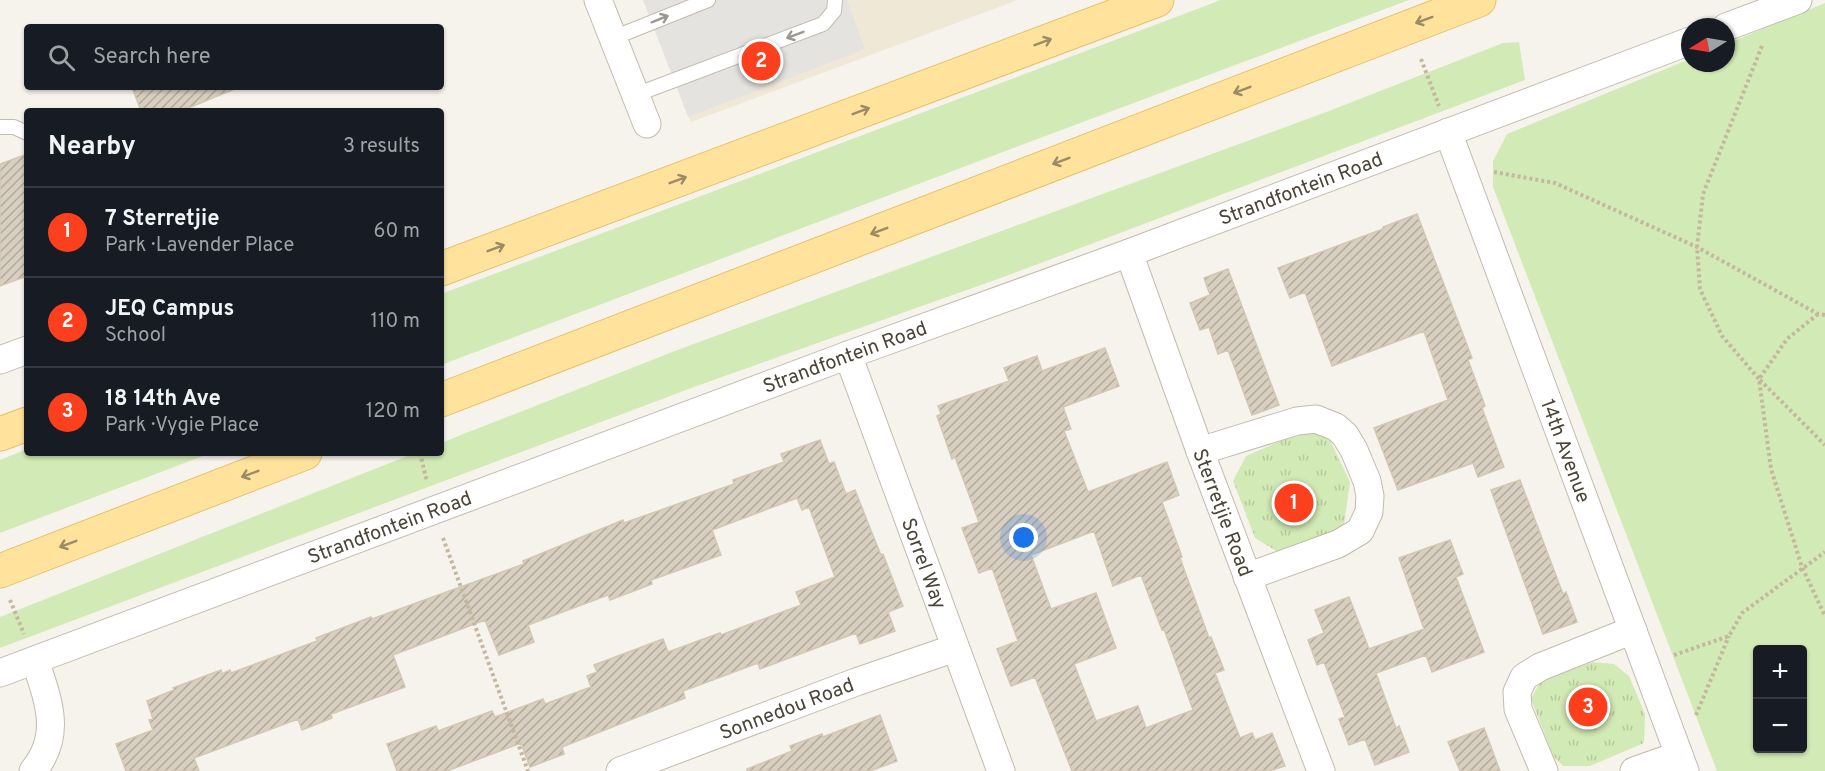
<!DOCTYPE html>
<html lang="en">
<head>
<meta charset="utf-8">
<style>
	body { margin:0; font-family:Overpass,sans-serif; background:#20242c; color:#f1f3f6 }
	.controls { position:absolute; right:18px; bottom:18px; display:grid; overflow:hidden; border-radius:6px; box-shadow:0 2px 4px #0004 }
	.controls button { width:54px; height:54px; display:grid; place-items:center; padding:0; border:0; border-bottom:2px solid #363941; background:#171b24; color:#f1f3f6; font:30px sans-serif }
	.compass { position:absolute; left:1681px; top:18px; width:54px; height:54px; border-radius:50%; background:#171b24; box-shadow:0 2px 4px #0004; rotate:259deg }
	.you { position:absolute; left:1024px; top:538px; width:21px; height:21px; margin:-15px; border:4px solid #fff; border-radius:50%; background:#1a73e8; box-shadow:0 0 0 9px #1a73e833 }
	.badge { display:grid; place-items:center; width:39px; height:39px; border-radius:50%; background:#fc3f1d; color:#fff; font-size:20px; font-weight:700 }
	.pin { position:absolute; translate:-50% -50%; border:3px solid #fff; box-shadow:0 2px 6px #0006 }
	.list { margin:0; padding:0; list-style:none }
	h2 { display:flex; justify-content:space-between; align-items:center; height:78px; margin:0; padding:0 24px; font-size:26px }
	h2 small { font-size:20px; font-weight:400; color:#9ea1a6 }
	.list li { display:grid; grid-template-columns:39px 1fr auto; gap:18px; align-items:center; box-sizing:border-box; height:90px; padding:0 24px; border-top:2px solid #363941 }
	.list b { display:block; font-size:22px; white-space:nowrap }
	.list p { margin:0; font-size:20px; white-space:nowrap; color:#9ea1a6 }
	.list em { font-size:20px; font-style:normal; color:#9ea1a6 }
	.icon { flex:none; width:33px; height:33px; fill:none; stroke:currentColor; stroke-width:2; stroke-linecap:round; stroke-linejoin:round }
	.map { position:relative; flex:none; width:1825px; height:771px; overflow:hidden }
	.search { position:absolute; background:#171b24; box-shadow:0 2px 4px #0004; left:24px; top:24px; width:420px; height:66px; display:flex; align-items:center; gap:15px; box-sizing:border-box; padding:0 21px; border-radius:6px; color:#9ea1a6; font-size:22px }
	.panel { position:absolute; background:#171b24; box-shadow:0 2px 4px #0004; left:24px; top:108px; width:420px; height:348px; border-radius:6px }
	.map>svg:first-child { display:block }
</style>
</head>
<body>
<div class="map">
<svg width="1825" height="771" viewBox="0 0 1825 771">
	<defs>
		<pattern id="park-tufts" width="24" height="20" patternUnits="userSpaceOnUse" patternTransform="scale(1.5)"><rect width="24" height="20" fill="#d2eab5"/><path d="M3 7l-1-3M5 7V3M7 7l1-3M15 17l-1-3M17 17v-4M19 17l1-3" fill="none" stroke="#b6ca9c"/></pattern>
		<pattern id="building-hatch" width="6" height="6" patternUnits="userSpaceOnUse" patternTransform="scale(1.5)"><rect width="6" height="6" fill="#d8cfc1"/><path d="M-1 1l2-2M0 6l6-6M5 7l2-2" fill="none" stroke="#b1aa9e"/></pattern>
	</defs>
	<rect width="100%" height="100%" fill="#f6f3ec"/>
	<path fill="#efe8d6" d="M644,0H1018L691,122Z"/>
	<path fill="#d2eab5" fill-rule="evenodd" d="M1221,0H1409L1040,138L441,365V294Z
		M1825,3V771H1717L1493,187V161L1507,134L1690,59V63H1726V44ZM1758,650H1802V748H1758Z
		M1519,42L1525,80L1009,275L694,387L0,648V617L415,453H441V443L680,349L1329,111L1503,43Z
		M27,449V453H211L0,533V460Z"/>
	<path fill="url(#park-tufts)" d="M1306,430L1329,438L1350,482L1344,525L1328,534L1278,552L1255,538L1233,481L1246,456Z
		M1593,662L1614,664L1629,676L1645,714L1644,743L1590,766H1563L1553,756L1531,699L1539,684L1549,677Z"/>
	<path fill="#e5e3e0" d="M643,0H847L865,49L688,117Z"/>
	<path fill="url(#building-hatch)" stroke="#d3c7b4" stroke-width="1.5" fill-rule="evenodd" d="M132,87H237V88L181,111H141Z
		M27,154V276L0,286V164Z
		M1417,214L1472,358L1468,360L1485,406L1482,408L1504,467L1478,477L1473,463L1398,490L1374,428L1448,400L1424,331L1332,366L1305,292L1290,298L1278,268L1383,229V227Z
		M1228,269L1279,405L1252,415L1228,350L1218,354L1209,327L1200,330L1190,303L1210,295L1204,278Z
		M1105,348L1119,386L1063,407L1071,429L1064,431L1088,492L1167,462L1179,495L1162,502L1182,557L1180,558L1209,638L1211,637L1224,670L1215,673L1240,738L1252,733L1255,740L1272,733L1285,766L1269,771H1072L1035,677L1011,686L997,649L1018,641L992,568L979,573L962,528L979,522L955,457L952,459L937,416L941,414L938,406L1009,381L1004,368L1037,356L1042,371ZM1094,531L1113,586L1141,575L1162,630L1164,629L1193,710L1146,728L1138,706L1096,721L1074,664L1116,648L1096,593L1051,609L1031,555Z
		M820,440L829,464L834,462L846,494L855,490L872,533L881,555L883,554L903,606L888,612L895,631L860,644L856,633L760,669L758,663L683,691L685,698L562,747L564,754L530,767L521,743L447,771H397L387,744L436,726L438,731L492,711L495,717L543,699L545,704L591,687L587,676L597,672L594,665L663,639L668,652L720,633L721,635L801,605L796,592L835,577L809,507L802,510L797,498L712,530L721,555L651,580L652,584L610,600L608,595L528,625L534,642L499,655L485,620L393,655L405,687L331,714L332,718L302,730L298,719L194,758L199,771H126L116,744L153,730L149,720L153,719L147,701L174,690L173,688L221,670L222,674L230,670L231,673L317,641L316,638L371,617L372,619L524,564L523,561L623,520L624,523L734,484L733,480L784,462L781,454Z
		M1520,480L1563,594L1566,592L1577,622L1543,634L1491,490Z
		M1450,540L1463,574L1456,577L1484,652L1432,672L1426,655L1376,673L1396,728L1399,726L1409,752L1375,765L1365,739L1349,745L1339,719L1345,717L1324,662L1317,665L1308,640L1324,633L1315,610L1349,597L1369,649L1424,629L1399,558Z
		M880,715L897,761L870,771H747V769L792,751L790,746L822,734L823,737Z
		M1484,728L1500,771H1460L1448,742Z"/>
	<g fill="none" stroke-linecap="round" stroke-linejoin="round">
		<g stroke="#c2bbae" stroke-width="16">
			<path id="lane" d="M613,38L708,0
				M635,95L823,24L834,11L835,0
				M0,127H14L27,133"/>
		</g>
		<g stroke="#c2bbae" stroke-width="29">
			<g id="street">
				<path d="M598,0L647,124"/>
				<path d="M1726,27L1798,0"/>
				<path id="s1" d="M1448,132L1685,771"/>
				<path id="s2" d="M1129,253L1200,451L1321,771"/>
				<path id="s3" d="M848,355L1001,771"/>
				<path d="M0,360L27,350"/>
				<path d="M1200,451L1297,421L1316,419L1336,427L1345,435L1354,450L1367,481L1370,496L1369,512L1360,531L1338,544L1247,577"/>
				<path id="s4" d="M0,673L848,355L1129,253L1690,41"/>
				<path d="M33,771C63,735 48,700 35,660"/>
				<path id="s5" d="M620,771L856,682L955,648"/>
				<path d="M1544,771L1518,709L1517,692L1524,677L1540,667L1633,630"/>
				<path d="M1634,771L1679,755"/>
			</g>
		</g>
		<g stroke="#e6c16a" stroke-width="35">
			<path id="primary" d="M441,269L1157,0
				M441,400L1479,0
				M0,434L27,424
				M0,571L305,453"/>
		</g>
		<path stroke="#c4b79f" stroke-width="4" stroke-dasharray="3 3" stroke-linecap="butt" d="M1762,46L1703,194L1697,247L1700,289L1722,336L1759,379L1771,469L1802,567L1825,616
			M1421,59L1439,106
			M1494,172L1555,183L1697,247L1818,314L1825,315
			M1818,314L1787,339L1759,379L1825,445
			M420,453L427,482
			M443,538L528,771
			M10,600L24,634
			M1674,655L1729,636L1742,613L1825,552
			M1696,715L1729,636"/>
		<use href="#lane" stroke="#fff" stroke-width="14"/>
		<use href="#street" stroke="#fff" stroke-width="27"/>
		<use href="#primary" stroke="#ffe39c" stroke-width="33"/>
	</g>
	<defs><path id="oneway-shaft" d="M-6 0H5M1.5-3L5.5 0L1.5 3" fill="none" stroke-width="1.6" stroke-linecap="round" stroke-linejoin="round" transform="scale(1.5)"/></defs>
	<g stroke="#9c9892">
		<use href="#oneway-shaft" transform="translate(660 19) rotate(-22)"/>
		<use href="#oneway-shaft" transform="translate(795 35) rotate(159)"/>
	</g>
	<g stroke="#9c8c66">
		<use href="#oneway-shaft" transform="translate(1424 20) rotate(160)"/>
		<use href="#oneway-shaft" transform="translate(1043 42) rotate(-21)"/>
		<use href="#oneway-shaft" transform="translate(1242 90) rotate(159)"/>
		<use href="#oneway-shaft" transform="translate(861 111) rotate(-21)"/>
		<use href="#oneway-shaft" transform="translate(1061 161) rotate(159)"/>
		<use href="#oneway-shaft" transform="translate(678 180) rotate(-21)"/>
		<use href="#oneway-shaft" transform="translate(879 231) rotate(159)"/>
		<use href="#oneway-shaft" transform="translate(496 248) rotate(-21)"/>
		<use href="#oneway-shaft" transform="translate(250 474) rotate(159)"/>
		<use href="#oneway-shaft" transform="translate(68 544) rotate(159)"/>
	</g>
	<g text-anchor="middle" stroke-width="4.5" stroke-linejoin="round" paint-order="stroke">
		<g font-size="20" fill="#4b4439" stroke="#fff">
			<text dy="7" stroke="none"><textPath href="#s4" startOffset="1388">Strandfontein Road</textPath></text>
			<text dy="7" stroke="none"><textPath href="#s4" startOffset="902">Strandfontein Road</textPath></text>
			<text dy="7" stroke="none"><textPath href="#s1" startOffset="340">14th Avenue</textPath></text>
			<text dy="7" stroke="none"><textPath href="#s2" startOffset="276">Sterretjie Road</textPath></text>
			<text dy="7" stroke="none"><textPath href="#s4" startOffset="416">Strandfontein Road</textPath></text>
			<text dy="7" stroke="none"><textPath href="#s3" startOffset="222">Sorrel Way</textPath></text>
			<text dy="7" stroke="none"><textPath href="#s5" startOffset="178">Sonnedou Road</textPath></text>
		</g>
	</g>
</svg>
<div class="controls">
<button>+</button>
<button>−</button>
</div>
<svg class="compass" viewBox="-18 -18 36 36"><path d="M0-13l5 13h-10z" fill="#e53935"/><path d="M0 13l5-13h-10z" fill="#9ea1a6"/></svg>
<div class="you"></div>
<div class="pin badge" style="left:1294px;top:503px">1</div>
<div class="pin badge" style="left:761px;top:61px">2</div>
<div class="pin badge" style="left:1588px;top:707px">3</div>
<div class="search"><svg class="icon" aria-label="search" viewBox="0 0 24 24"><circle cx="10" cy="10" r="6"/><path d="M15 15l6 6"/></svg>Search here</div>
<section class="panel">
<h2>Nearby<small>3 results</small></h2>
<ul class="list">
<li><span class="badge">1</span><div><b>7 Sterretjie</b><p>Park · Lavender Place</p></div><em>60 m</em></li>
<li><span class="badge">2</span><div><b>JEQ Campus</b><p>School</p></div><em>110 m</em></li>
<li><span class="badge">3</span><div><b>18 14th Ave</b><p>Park · Vygie Place</p></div><em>120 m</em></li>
</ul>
</section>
</div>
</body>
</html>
